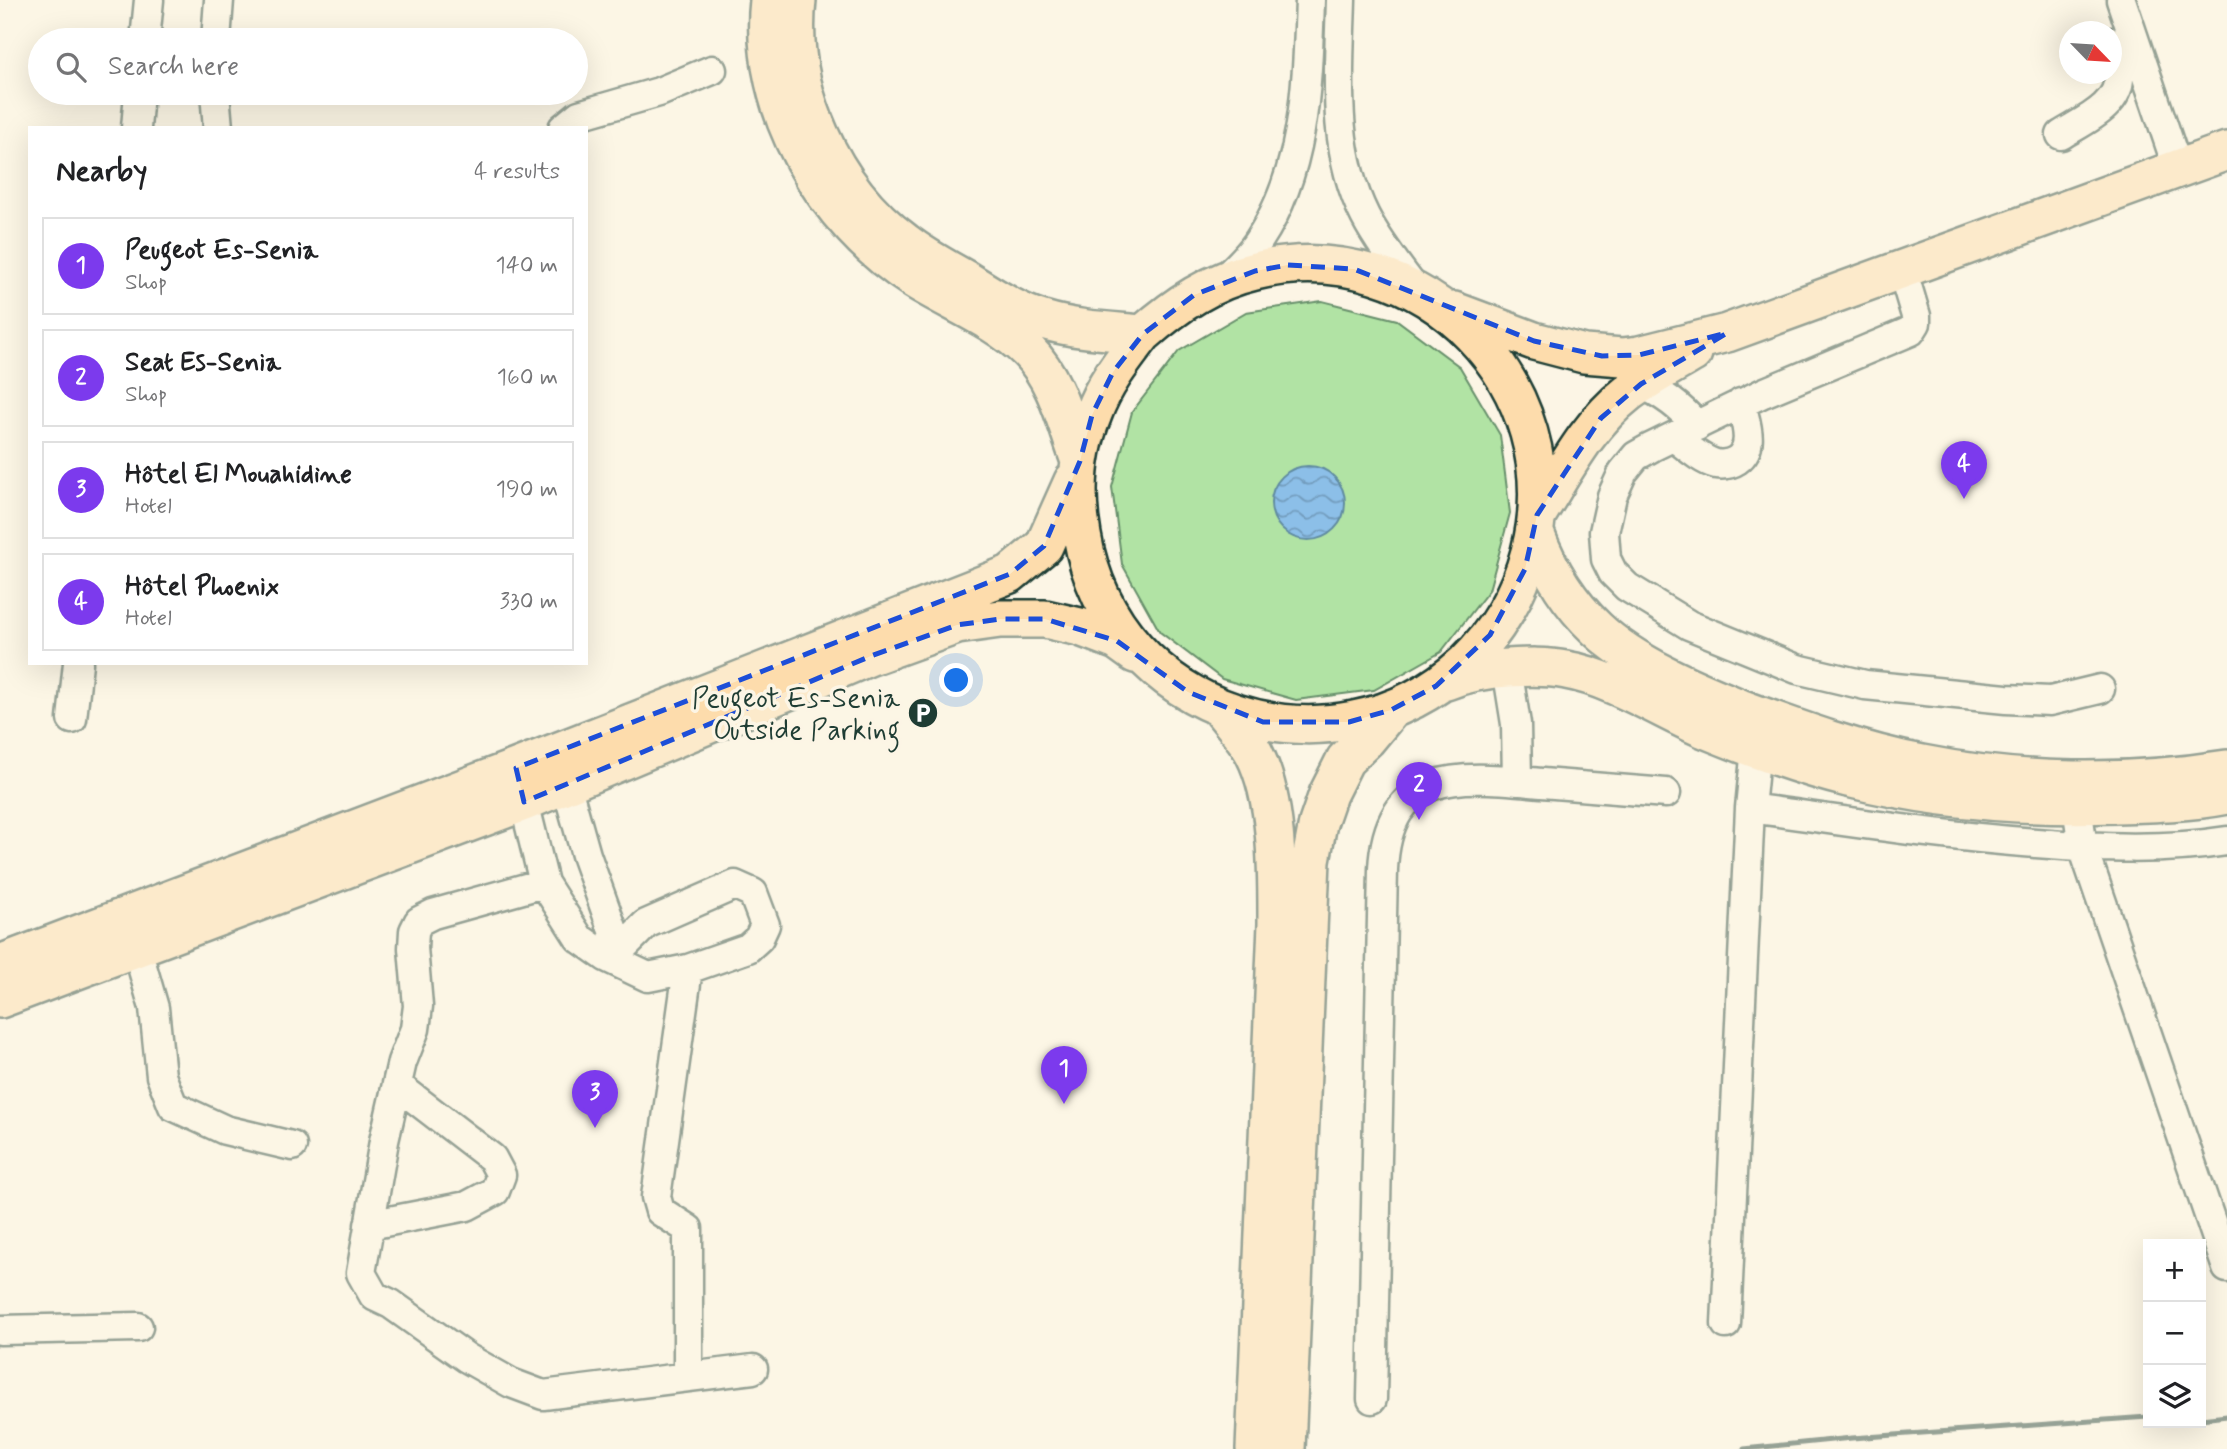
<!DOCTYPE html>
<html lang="en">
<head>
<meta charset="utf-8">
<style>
	body { margin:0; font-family:Mynerve,sans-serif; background:#f2f2f2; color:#202124 }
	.controls { position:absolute; right:21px; bottom:21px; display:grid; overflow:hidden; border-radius:0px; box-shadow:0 7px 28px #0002 }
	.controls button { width:63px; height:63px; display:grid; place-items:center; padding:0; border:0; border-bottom:2px solid #e0e0e0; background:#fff; color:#202124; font:35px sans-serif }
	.compass { position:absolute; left:2059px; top:21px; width:63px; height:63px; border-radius:50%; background:#fff; box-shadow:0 7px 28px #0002; rotate:115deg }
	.you { position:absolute; left:957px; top:681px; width:24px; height:24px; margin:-18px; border:5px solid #fff; border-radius:50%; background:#1a73e8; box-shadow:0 0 0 10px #1a73e833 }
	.badge { display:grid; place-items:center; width:46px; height:46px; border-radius:50%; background:#7c3aed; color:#fff; font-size:23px; font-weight:700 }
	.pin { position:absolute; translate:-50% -58px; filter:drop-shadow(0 2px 4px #0008) }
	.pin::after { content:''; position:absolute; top:37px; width:24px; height:21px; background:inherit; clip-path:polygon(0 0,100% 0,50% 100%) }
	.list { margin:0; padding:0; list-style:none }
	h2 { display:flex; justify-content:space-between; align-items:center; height:91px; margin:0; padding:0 28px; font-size:30px }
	h2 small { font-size:23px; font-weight:400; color:#757577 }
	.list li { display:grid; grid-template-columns:46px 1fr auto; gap:21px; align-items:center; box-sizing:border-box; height:98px; margin:0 14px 14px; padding:0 14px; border:2px solid #e0e0e0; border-radius:0px }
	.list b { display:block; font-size:26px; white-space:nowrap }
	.list p { margin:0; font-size:23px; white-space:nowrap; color:#757577 }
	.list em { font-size:23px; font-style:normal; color:#757577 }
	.icon { flex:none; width:38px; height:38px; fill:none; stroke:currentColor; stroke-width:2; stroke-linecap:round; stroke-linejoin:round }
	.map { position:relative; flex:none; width:2227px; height:1449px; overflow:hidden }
	.search { position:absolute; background:#fff; box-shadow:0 7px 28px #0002; left:28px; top:28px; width:560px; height:77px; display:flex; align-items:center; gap:18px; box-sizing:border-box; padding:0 24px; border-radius:38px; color:#757577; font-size:26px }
	.panel { position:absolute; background:#fff; box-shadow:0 7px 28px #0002; left:28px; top:126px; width:560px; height:539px; border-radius:0px }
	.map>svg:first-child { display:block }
</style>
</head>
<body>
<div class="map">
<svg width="2227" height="1449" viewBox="0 0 2227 1449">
	<defs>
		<pattern id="water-waves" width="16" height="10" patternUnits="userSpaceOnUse" patternTransform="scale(1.75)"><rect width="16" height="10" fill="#8cbfe8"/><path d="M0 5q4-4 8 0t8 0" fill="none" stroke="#729cbd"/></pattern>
	</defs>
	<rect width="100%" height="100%" fill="#fcf5e5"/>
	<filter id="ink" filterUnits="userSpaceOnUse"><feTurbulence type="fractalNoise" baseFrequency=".0143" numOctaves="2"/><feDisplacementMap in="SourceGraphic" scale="14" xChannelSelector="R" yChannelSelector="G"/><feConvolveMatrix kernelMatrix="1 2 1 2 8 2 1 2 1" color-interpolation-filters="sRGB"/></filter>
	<g filter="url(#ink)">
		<path fill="#b1e3a4" stroke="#68906c" stroke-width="2" d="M1322,301L1397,320L1460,367L1500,435L1510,513L1489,590L1441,652L1374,690L1296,700L1222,679L1160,632L1122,564L1112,487L1132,412L1179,351L1246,312Z"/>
		<path fill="url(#water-waves)" stroke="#608ba0" stroke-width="2" d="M1271 503a37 37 0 1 1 74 0a37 37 0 1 1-74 0Z"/>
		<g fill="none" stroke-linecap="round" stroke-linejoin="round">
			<g stroke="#1f3d34" stroke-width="33">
				<path id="minor" d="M1341,0C1339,73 1331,149 1365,216C1379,243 1399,268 1417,292
					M2121,0L2178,169
					M145,40L149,0
					M216,40L219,0
					M215,93L218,128
					M136,128L139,93
					M563,128L579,115L659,92L712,70
					M2061,135C2083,121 2121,106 2119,74C2119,64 2115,52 2112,42
					M1902,269L1916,316V323L1911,331L1763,393L1652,447L1636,456L1623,472L1612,496L1604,532L1606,559L1613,573L1627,587L1689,625L1797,669L1865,685L2006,699L2050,701L2100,689
					M1223,280C1235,268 1250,255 1259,240C1306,169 1307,82 1310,0
					M1641,384C1664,394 1681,407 1697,426
					M1674,437C1686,446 1701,460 1716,464C1723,465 1731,464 1737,460C1756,446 1745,422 1741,403
					M1507,668L1516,724L1517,781
					M72,719L78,663
					M566,784L586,855L620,950
					M524,802L544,883L579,938L606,957L648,977L688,969L748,948L759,938L765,925L753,893L735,885L646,924L620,950L606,957
					M2077,806L2083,847L2227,1268
					M1750,808C1845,821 1940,836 2036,843C2099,848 2164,851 2227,841
					M544,883L433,914L419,921L414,931L413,948L418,1006L415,1029L402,1062L384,1141L361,1273L374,1296L391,1304L467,1358L511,1383L543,1395L753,1369
					M131,928L154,1008L161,1076L173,1106L225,1130L292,1146
					M369,1225L467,1206L495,1191L501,1175L492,1158L397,1085
					M1726,1324L1750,808L1756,748
					M0,1330L138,1327
					M688,1371V1229L660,1211L656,1197L688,969
					M1372,1399L1383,869C1388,765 1464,776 1542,783C1583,786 1624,790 1666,793"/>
			</g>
			<g stroke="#1f3d34" stroke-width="42">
				<path id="major" d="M769,0C757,109 825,223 915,280C952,303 997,320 1028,351C1057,380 1066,424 1080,461
					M797,0C787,90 832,188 905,242C924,257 947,269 968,281C992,296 1016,312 1043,320C1075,330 1110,331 1143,334C1176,305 1211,281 1255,271C1423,231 1573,386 1530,552C1519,594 1496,633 1465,663C1332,786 1112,715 1082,535C1075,495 1077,452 1093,414C1104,384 1123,360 1143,334
					M1454,311L1534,341L1584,354L1622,357L1639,355L1727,333L2227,151
					M1537,515C1564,472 1587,425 1628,393C1648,378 1671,366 1693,353
					M1535,533C1549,570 1568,602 1597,629C1634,664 1693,689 1740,708C1799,730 1860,752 1922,764C2021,784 2127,785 2227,769
					M1446,681C1466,673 1487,669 1508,668C1527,667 1547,666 1566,670C1610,677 1665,712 1707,730C1753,749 1801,766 1848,778C1936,800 2026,807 2116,804C2153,803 2190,802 2227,795
					M1222,710C1232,723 1246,738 1254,753C1278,800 1277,872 1277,924L1255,1449
					M0,964L516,768L1010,574L1044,546L1073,481
					M0,999L524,802L871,656L957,625L1000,619H1045L1080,627L1117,641L1135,654
					M1286,1449L1311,860L1318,823L1328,794L1345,760L1367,739L1391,710"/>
			</g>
			<use href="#minor" stroke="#fcf5e5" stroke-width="28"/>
			<use href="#major" stroke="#fddcac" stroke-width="37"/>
			<path stroke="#1f3d34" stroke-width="5" d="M2201,1419L2227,1416
				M1744,1449L1852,1438L2148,1417"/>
		</g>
	</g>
	<path d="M0 0H2227V1449H0ZM1288,265L1354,269L1534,341L1602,356L1639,355L1727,333L1641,384L1601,418L1537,515L1525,569L1490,635L1436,686L1391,710L1349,722H1263L1188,692L1117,641L1045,619H1000L957,625L871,656L524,802L516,768L1010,574L1044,546L1080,461L1092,415L1113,372L1143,334L1194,295L1255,271Z" fill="#fcf5e5" fill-opacity=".55" fill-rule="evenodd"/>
	<path fill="none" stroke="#1d4ed8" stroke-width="5" stroke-dasharray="14 9" stroke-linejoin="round" d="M1288,265L1354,269L1534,341L1602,356L1639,355L1727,333L1641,384L1601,418L1537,515L1525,569L1490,635L1436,686L1391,710L1349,722H1263L1188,692L1117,641L1045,619H1000L957,625L871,656L524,802L516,768L1010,574L1044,546L1080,461L1092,415L1113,372L1143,334L1194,295L1255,271Z"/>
	<defs>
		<g id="parking-disc" transform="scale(1.575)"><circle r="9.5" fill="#1f3d34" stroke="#fcf5e5"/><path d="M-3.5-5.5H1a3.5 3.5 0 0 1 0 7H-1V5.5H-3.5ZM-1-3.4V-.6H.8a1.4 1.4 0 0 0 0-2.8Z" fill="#fff"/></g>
	</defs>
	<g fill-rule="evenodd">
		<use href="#parking-disc" x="923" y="713"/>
	</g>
	<g text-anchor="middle" stroke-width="7" stroke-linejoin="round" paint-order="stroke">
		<g font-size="28" fill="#1f3d34" stroke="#fcf5e5" text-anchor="end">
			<text x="900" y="707">Peugeot Es-Senia<tspan x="900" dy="32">Outside Parking</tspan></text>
		</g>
	</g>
</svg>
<div class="controls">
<button>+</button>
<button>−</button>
<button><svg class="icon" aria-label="layers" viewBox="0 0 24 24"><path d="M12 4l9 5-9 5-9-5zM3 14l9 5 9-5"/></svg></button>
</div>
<svg class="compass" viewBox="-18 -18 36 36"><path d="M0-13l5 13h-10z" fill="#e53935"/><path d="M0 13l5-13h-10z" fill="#757577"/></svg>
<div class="you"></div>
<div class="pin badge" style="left:1064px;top:1104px">1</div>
<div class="pin badge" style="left:1419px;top:820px">2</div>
<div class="pin badge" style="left:595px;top:1128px">3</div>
<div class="pin badge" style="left:1964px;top:499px">4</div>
<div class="search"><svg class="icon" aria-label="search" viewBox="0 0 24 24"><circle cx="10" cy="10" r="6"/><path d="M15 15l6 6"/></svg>Search here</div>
<section class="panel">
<h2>Nearby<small>4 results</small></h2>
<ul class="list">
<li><span class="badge">1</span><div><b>Peugeot Es-Senia</b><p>Shop</p></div><em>140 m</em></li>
<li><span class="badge">2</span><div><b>Seat Es-Senia</b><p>Shop</p></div><em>160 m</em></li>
<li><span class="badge">3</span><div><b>Hôtel El Mouahidine</b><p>Hotel</p></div><em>190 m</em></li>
<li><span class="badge">4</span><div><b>Hôtel Phoenix</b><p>Hotel</p></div><em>330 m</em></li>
</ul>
</section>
</div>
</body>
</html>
